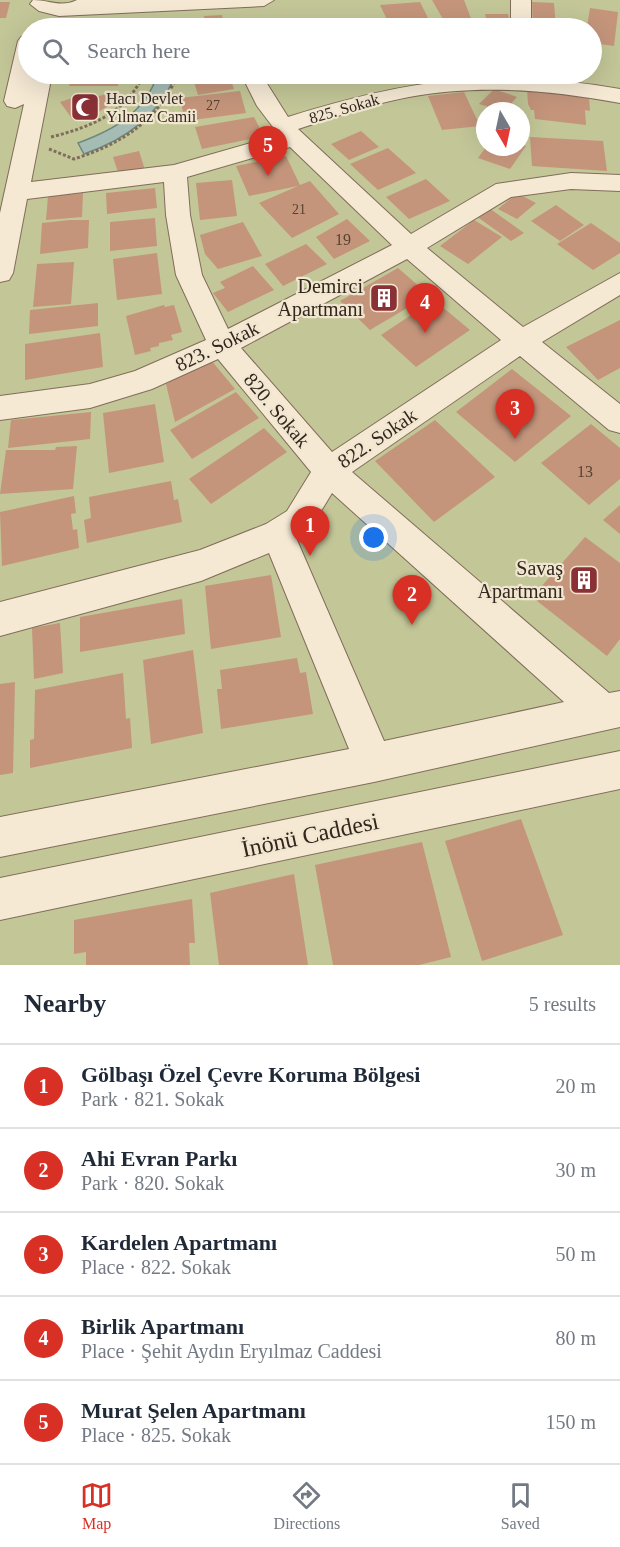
<!DOCTYPE html>
<html lang="en">
<head>
<meta charset="utf-8">
<style>
	body { margin:0; font-family:"Times New Roman",serif; background:#f6f6f7; color:#1f2937 }
	.compass { position:absolute; left:476px; top:102px; width:54px; height:54px; border-radius:50%; background:#fff; box-shadow:0 6px 24px #0002; rotate:171deg }
	.you { position:absolute; left:374px; top:538px; width:21px; height:21px; margin:-15px; border:4px solid #fff; border-radius:50%; background:#1a73e8; box-shadow:0 0 0 9px #1a73e833 }
	.badge { display:grid; place-items:center; width:39px; height:39px; border-radius:50%; background:#d93025; color:#fff; font-size:20px; font-weight:700 }
	.pin { position:absolute; translate:-50% -50px; filter:drop-shadow(0 2px 3px #0008) }
	.pin::after { content:''; position:absolute; top:32px; width:21px; height:18px; background:inherit; clip-path:polygon(0 0,100% 0,50% 100%) }
	.list { margin:0; padding:0; list-style:none }
	h2 { display:flex; justify-content:space-between; align-items:center; height:78px; margin:0; padding:0 24px; font-size:26px }
	h2 small { font-size:20px; font-weight:400; color:#747a83 }
	.list li { display:grid; grid-template-columns:39px 1fr auto; gap:18px; align-items:center; box-sizing:border-box; height:84px; padding:0 24px; border-top:2px solid #e0e1e3 }
	.list b { display:block; font-size:22px; white-space:nowrap }
	.list p { margin:0; font-size:20px; white-space:nowrap; color:#747a83 }
	.list em { font-size:20px; font-style:normal; color:#747a83 }
	.icon { flex:none; width:33px; height:33px; fill:none; stroke:currentColor; stroke-width:2; stroke-linecap:round; stroke-linejoin:round }
	.map { position:relative; flex:none; width:620px; height:965px; overflow:hidden }
	.search { position:absolute; background:#fff; box-shadow:0 6px 24px #0002; left:18px; right:18px; top:18px; height:66px; display:flex; align-items:center; gap:15px; box-sizing:border-box; padding:0 21px; border-radius:33px; color:#747a83; font-size:22px }
	.sheet { height:498px; background:#fff }
	nav { display:flex; justify-content:space-around; align-items:center; box-sizing:border-box; height:84px; border-top:2px solid #e0e1e3; background:#fff; font-size:16px; color:#747a83 }
	nav a { display:grid; justify-items:center; gap:3px }
	nav .on { color:#d93025 }
	.map>svg:first-child { display:block }
</style>
</head>
<body>
<div class="map">
<svg width="620" height="965" viewBox="0 0 620 965">
	<rect width="100%" height="100%" fill="#e9dbc1"/>
	<path fill="#c3c697" fill-rule="evenodd" d="M0,0H620V965H0ZM28,28H592V74H28ZM485,111H521V147H485Z"/>
	<path fill="#a4bcb3" stroke="#6c8980" stroke-width="1.5" d="M158,74H176C158,116 127,139 84,154L78,143C116,129 144,113 158,74Z"/>
	<path fill="#c4957b" d="M432,0H464L473,24L447,26Z
		M0,2H10L6,18H0Z
		M420,2L433,28H391L380,5Z
		M532,2L554,3L556,28H533Z
		M590,8L618,12L614,46L592,43V28H563L564,24L587,27Z
		M485,14H508L511,28H488Z
		M222,15L224,28H201L200,22H205L204,16Z
		M73,74H121L118,86H69Z
		M229,74L234,89L198,95L193,79Z
		M317,74H370V75L321,83Z
		M494,89L517,97L504,111L479,104Z
		M527,90L589,98L590,111L585,110L586,125L535,119L534,110H531L528,104Z
		M240,91L246,113L185,121L180,98Z
		M464,92L480,126L442,130L428,96Z
		M88,93L92,98L106,94L113,103L100,111L73,120L60,102Z
		M254,117L264,136L202,149L195,127Z
		M361,131L379,147L349,160L331,144Z
		M530,137L603,141L607,171L532,166Z
		M521,144L526,146L510,169L478,158L486,147H521Z
		M388,148L416,173L378,190L350,164Z
		M139,151L145,170L119,175L113,157Z
		M286,156L300,185L310,181L339,214L292,238L259,203L298,186L249,196L236,166Z
		M426,179L450,201L409,219L386,197Z
		M232,180L237,216L200,220L196,183Z
		M155,188L157,208L107,214L106,193Z
		M83,193L82,217L46,220L48,196Z
		M517,193L536,203L517,219L498,209Z
		M556,205L584,225L560,241L531,221Z
		M489,208L524,233L511,241L476,216Z
		M155,218L157,246L110,251V222Z
		M347,219L370,241L334,259L316,237Z
		M70,220H89L88,248L40,254L42,223Z
		M474,220L502,237L468,264L440,246Z
		M243,222L262,256L218,269L205,254L200,235Z
		M591,223L620,243V253L593,270L557,244Z
		M306,244L327,264L283,286L265,264Z
		M157,253L162,294L117,300L113,259Z
		M74,262L71,304L33,307L37,264Z
		M253,266L274,290L228,312L213,293L225,288L220,282Z
		M398,268L429,295L370,330L340,301Z
		M434,300L470,330L416,367L381,335Z
		M98,303V326L29,334L30,310Z
		M164,305L165,307L174,305L182,332L171,335L173,340L159,343V346L150,348L151,351L135,355L126,316Z
		M620,320V368L598,380L566,347Z
		M100,333L103,367L25,380V344Z
		M211,360L235,389L175,422L166,384Z
		M512,369L571,416L515,462L456,412Z
		M236,392L259,418L192,459L170,430Z
		M155,404L164,462L109,473L103,413Z
		M91,412L90,439L8,448L11,420Z
		M435,420L495,477L434,522L375,461Z
		M591,424L620,448V479L589,505L541,463Z
		M264,428L287,452L211,504L189,479Z
		M77,446L73,489L0,494L6,450H55L56,447Z
		M171,481L174,500L178,499L182,522L87,543L84,520L91,518L89,497Z
		M74,496L76,513L71,514L73,530L77,529L79,548L2,566L0,512Z
		M620,505V534L603,520Z
		M585,537L620,563V639L607,656L532,597Z
		M271,575L281,637L211,649L205,586Z
		M182,599L185,634L80,652V617Z
		M60,623L63,673L34,679L32,628Z
		M193,650L203,733L151,744L143,660Z
		M297,658L300,673L306,672L313,714L221,729L217,689H222L220,670Z
		M123,673L126,719L130,718L132,748L30,768V740L34,739L35,690Z
		M15,682L13,773L0,775V684Z
		M521,819L563,935L482,961L445,841Z
		M422,842L451,957L419,965H333L315,865Z
		M294,874L308,965H219L210,893Z
		M192,899L195,943H189L190,965H86V952L74,954V920Z"/>
	<g fill="none" stroke-linecap="round" stroke-linejoin="round">
		<g stroke="#816d5b" stroke-width="2">
			<path id="minor" d="M33,0C49,0 61,8 77,0H274L264,6L59,16L39,11L30,4Z
				M511,0H531V28H511Z
				M28,35V74H52L31,182L174,165L279,135L257,106L241,74H261L288,117C410,79 492,67 620,89V103C550,90 479,84 409,97C371,104 335,117 298,129L411,234L496,184L571,173L620,175V191L571,189L511,197L427,248L523,327L620,273V295L542,342L620,404V433L609,430L520,356L352,472L609,693L620,691V727L374,782L0,857V817L349,749L269,553L201,581L0,636V602L200,550L266,524L287,511L311,472L218,359L152,389L90,408L0,420V396L90,384L135,371L206,340L176,275L166,215L164,182L27,199L13,273L9,280L0,282V213L24,104L15,108L7,106L4,101L18,41L21,37ZM290,147L392,245L228,329L202,275L190,215L187,177ZM407,259L501,340L332,452L241,348ZM332,493L564,702L384,741L297,540L309,531Z
				M620,751V789L0,920V878Z"/>
		</g>
		<path stroke="#816d5b" stroke-width="3" stroke-dasharray="3 2" stroke-linecap="butt" d="M189,21L192,22L191,28
			M51,137C91,127 126,113 144,74
			M49,149L74,159C121,144 158,121 178,74"/>
		<use href="#minor" fill="#f5e9d4" fill-rule="evenodd"/>
	</g>
	<defs>
		<g id="mosque-square" transform="scale(1.5)"><rect x="-9" y="-9" width="18" height="18" rx="4" fill="#8a3136" stroke="#f1e6d0"/><path d="M3.5-4.9A6 6 0 1 0 3.5 4.9A5 5 0 1 1 3.5-4.9Z" fill="#fff"/></g>
		<g id="building-square" transform="scale(1.5)"><rect x="-9" y="-9" width="18" height="18" rx="4" fill="#8a3136" stroke="#f1e6d0"/><path d="M-4-6H4V6H1V3H-1V6H-4ZM-2.5-4.3h1.7v1.8h-1.7ZM.8-4.3h1.7v1.8H.8ZM-2.5-1h1.7V.8h-1.7ZM.8-1h1.7V.8H.8Z" fill="#fff"/></g>
	</defs>
	<g fill-rule="evenodd">
		<use href="#mosque-square" x="85" y="107"/>
		<use href="#building-square" x="384" y="298"/>
		<use href="#building-square" x="584" y="580"/>
	</g>
	<g text-anchor="middle" stroke-width="4.5" stroke-linejoin="round" paint-order="stroke">
		<g font-size="14" fill="#564234">
			<text x="213" y="110">27</text>
			<text x="299" y="214">21</text>
		</g>
		<g font-size="16" fill="#32261d" stroke="#f1e6d0" text-anchor="start">
			<text x="106" y="104">Hacı Devlet<tspan x="106" dy="18">Yılmaz Camii</tspan></text>
		</g>
		<g font-size="16" fill="#32261d" stroke="#f1e6d0">
			<text transform="translate(344 108) rotate(-16)" y="6">825. Sokak</text>
		</g>
		<g font-size="16" fill="#564234">
			<text x="343" y="245">19</text>
			<text x="585" y="477">13</text>
		</g>
		<g font-size="20" fill="#32261d" stroke="#f1e6d0" text-anchor="end">
			<text x="363" y="293">Demirci<tspan x="363" dy="23">Apartmanı</tspan></text>
			<text x="563" y="575">Savaş<tspan x="563" dy="23">Apartmanı</tspan></text>
		</g>
		<g font-size="20" fill="#32261d" stroke="#f1e6d0">
			<text transform="translate(217 346) rotate(-26)" y="7">823. Sokak</text>
			<text transform="translate(277 410) rotate(50)" y="7">820. Sokak</text>
			<text transform="translate(377 438) rotate(-34)" y="7">822. Sokak</text>
		</g>
		<g font-size="24" fill="#32261d" stroke="#f1e6d0">
			<text transform="translate(310 835) rotate(-12)" y="8">İnönü Caddesi</text>
		</g>
	</g>
</svg>
<svg class="compass" viewBox="-18 -18 36 36"><path d="M0-13l5 13h-10z" fill="#e53935"/><path d="M0 13l5-13h-10z" fill="#747a83"/></svg>
<div class="you"></div>
<div class="pin badge" style="left:310px;top:556px">1</div>
<div class="pin badge" style="left:412px;top:625px">2</div>
<div class="pin badge" style="left:515px;top:439px">3</div>
<div class="pin badge" style="left:425px;top:333px">4</div>
<div class="pin badge" style="left:268px;top:176px">5</div>
<div class="search"><svg class="icon" aria-label="search" viewBox="0 0 24 24"><circle cx="10" cy="10" r="6"/><path d="M15 15l6 6"/></svg>Search here</div>
</div>
<section class="sheet">
<h2>Nearby<small>5 results</small></h2>
<ul class="list">
<li><span class="badge">1</span><div><b>Gölbaşı Özel Çevre Koruma Bölgesi</b><p>Park · 821. Sokak</p></div><em>20 m</em></li>
<li><span class="badge">2</span><div><b>Ahi Evran Parkı</b><p>Park · 820. Sokak</p></div><em>30 m</em></li>
<li><span class="badge">3</span><div><b>Kardelen Apartmanı</b><p>Place · 822. Sokak</p></div><em>50 m</em></li>
<li><span class="badge">4</span><div><b>Birlik Apartmanı</b><p>Place · Şehit Aydın Eryılmaz Caddesi</p></div><em>80 m</em></li>
<li><span class="badge">5</span><div><b>Murat Şelen Apartmanı</b><p>Place · 825. Sokak</p></div><em>150 m</em></li>
</ul>
</section>
<nav>
<a class="on"><svg class="icon" aria-label="map" viewBox="0 0 24 24"><path d="M3 6l6-2 6 2 6-2v14l-6 2-6-2-6 2zM9 4v14M15 6v14"/></svg>Map</a>
<a><svg class="icon" aria-label="directions" viewBox="0 0 24 24"><path d="M12 3l9 9-9 9-9-9zM9 14v-3h6M13 9l2 2-2 2"/></svg>Directions</a>
<a><svg class="icon" aria-label="saved" viewBox="0 0 24 24"><path d="M7 4h10v16l-5-4-5 4z"/></svg>Saved</a>
</nav>
</body>
</html>
